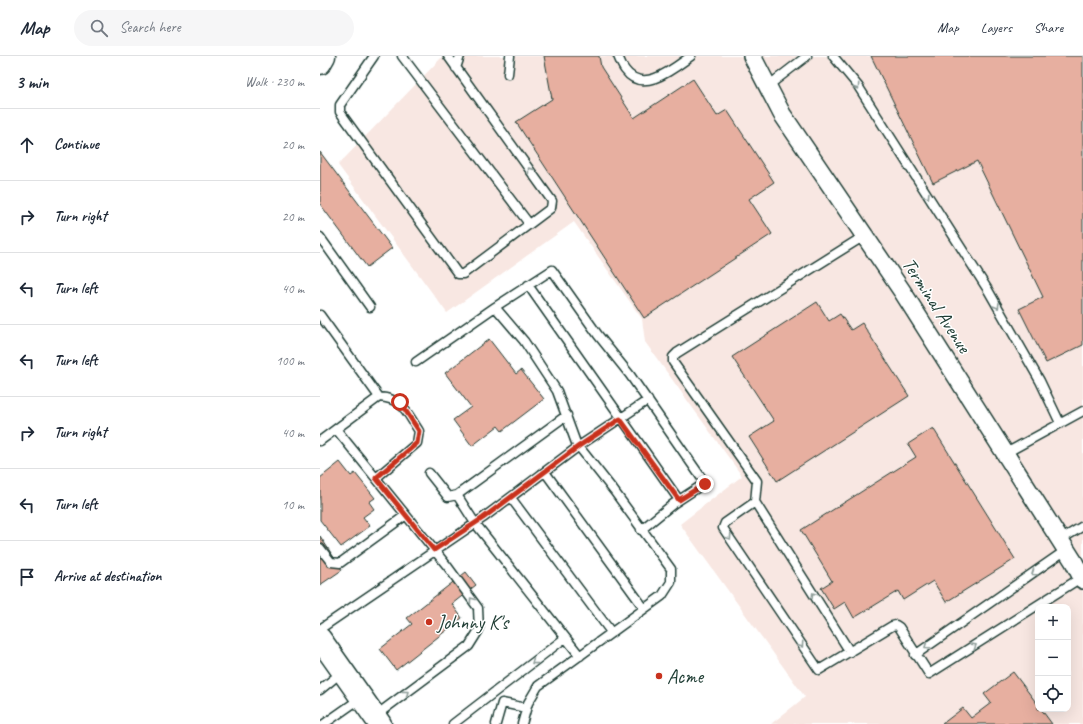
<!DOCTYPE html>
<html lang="en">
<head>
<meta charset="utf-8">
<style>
	body { margin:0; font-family:Caveat,sans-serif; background:#f6f6f7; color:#1f2937 }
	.controls { position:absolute; right:12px; bottom:12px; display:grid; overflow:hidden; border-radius:8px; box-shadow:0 4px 16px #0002 }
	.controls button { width:36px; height:36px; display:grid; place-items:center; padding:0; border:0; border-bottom:1px solid #e0e1e3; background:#fff; color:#1f2937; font:20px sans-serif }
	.stop { position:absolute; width:12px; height:12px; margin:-9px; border:3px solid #c8321e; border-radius:50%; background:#fff }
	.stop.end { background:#c8321e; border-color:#fff; box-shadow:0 1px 4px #0008 }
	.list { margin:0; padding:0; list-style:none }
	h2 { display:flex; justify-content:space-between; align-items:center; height:52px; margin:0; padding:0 16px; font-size:17px }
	h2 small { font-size:13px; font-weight:400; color:#747a83 }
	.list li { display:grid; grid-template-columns:26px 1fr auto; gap:12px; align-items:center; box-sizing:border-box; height:72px; padding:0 16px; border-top:1px solid #e0e1e3 }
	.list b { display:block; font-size:15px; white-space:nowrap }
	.list em { font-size:13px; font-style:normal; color:#747a83 }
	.icon { flex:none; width:22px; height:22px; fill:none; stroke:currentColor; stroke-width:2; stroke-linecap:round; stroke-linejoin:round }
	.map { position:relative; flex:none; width:763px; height:668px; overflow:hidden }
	header { display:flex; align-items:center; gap:24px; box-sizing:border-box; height:56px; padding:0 20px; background:#fff; border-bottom:1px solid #e0e1e3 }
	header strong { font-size:19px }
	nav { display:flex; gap:22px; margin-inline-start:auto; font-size:14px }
	.search { width:280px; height:36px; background:#f6f6f7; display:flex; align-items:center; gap:10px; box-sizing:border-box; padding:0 14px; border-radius:22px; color:#747a83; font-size:15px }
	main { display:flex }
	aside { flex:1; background:#fff }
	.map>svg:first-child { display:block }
</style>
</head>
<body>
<header>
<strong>Map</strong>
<div class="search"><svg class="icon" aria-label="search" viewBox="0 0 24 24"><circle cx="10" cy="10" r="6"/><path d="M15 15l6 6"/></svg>Search here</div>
<nav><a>Map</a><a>Layers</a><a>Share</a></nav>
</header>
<main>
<aside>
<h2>3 min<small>Walk · 230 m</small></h2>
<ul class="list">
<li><svg class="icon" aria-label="ahead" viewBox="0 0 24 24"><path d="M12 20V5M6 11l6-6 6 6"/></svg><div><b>Continue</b></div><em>20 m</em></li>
<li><svg class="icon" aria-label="right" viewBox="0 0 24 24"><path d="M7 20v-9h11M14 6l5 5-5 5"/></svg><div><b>Turn right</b></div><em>20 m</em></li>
<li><svg class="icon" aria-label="left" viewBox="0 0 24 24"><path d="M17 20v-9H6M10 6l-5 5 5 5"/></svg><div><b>Turn left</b></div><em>40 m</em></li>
<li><svg class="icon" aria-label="left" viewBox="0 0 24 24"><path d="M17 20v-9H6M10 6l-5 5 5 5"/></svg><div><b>Turn left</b></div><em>100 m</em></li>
<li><svg class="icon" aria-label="right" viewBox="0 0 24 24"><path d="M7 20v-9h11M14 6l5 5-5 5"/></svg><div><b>Turn right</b></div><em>40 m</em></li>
<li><svg class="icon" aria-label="left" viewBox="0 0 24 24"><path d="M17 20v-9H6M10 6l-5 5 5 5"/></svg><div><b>Turn left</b></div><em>10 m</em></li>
<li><svg class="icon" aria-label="arrive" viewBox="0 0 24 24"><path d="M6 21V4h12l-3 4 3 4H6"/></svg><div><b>Arrive at destination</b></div></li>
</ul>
</aside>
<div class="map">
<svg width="763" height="668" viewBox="0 0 763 668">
	<rect width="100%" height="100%" fill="#fff"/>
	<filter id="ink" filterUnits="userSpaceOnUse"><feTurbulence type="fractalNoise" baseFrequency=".025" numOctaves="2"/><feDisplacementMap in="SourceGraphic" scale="8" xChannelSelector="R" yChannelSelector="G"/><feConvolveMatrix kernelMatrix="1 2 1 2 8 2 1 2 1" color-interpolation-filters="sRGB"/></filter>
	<g filter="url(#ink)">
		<path fill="#f8e7e2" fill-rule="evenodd" d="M123,0H763V668H451L485,641L360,468L422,420L325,286L322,263L254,166L127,257L18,109ZM718,551H748V653H718Z"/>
		<path fill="#e7afa0" stroke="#1f3d34" d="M224,0H279L281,11L314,62L373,23L397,60L407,54L454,126L429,143L452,178L324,262L196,66L232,43Z
			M551,0H763V289L726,307L699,253L723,241L657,105L613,127Z
			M0,96L72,192L47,211L0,148Z
			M497,246L509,265L520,258L531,274L542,267L589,340L457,425L429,381L454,365L412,301Z
			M169,283L196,318L201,314L224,343L182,375L178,370L152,390L133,364L151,351L125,317Z
			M613,372L695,503L626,546L613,525L583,544L578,535L534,562L525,546L514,553L501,532L512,525L481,474L596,401L588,388Z
			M20,406L31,420L35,417L55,442L49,446L54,453L43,461L50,470L21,491L0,464V422Z
			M0,480L22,514L0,529Z
			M146,516L156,529L132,548L142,562L76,614L60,593L92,568L87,562Z
			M693,616L718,649V653H721L732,668H622L643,652L651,662L671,647L664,638Z"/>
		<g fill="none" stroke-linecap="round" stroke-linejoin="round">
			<g stroke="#1f3d34" stroke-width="11">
				<path id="lane" d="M54,0L20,49V56L138,218H143L207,170V165L82,0
					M128,0L232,145L231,152L207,170
					M298,0C300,5 302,10 305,14C323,39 354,12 371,0
					M513,0L538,30L668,234L720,325L740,367
					M136,12L140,0
					M188,18L190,0
					M448,30L487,0
					M0,181L50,251
					M208,229L359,444
					M0,259L59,341L0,385
					M96,306L175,251
					M247,359L137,439L155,467L260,600
					M16,373L128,511L158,552L159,574L149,590L55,660
					M686,397L763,355
					M225,416L324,552
					M109,417L128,441L137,439
					M56,422L97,387L99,375C86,356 84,343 59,341
					M191,442L291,576
					M435,446L405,467L403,472L499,614L572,570L576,569L579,571L609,618L762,521
					M740,484L763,470
					M0,492L11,506L20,507L86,459
					M0,573L163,462L259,390L328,344
					M530,596L435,446L437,425L353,306V301L357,297L544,180
					M595,599L746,494
					M0,634L22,616
					M4,668L41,642
					M133,668L245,582
					M176,668L182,647L206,652
					M202,668L208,647L218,630L342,540L351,526V513L294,435L256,387L237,335L204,285L175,251L232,214L278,279L310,319L385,427L353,448L321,474"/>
			</g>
			<g stroke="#1f3d34" stroke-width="20">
				<path id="street" d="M432,0L462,58L582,235L754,506L763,524"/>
			</g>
			<g stroke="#1f3d34" stroke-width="25">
				<path id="secondary" d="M0,7L4,0
					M0,583L60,668"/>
			</g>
			<use href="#lane" stroke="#fff" stroke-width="8"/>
			<use href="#street" stroke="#fff" stroke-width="17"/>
			<use href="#secondary" stroke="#fff" stroke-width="22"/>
		</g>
		<defs><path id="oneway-chevron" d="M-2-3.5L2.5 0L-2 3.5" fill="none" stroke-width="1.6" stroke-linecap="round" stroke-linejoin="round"/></defs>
		<g stroke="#8f9e9a">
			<use href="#oneway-chevron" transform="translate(537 31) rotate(55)"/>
			<use href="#oneway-chevron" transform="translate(210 114) rotate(-126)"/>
			<use href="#oneway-chevron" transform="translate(607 140) rotate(58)"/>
			<use href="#oneway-chevron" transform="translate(677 250) rotate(59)"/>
			<use href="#oneway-chevron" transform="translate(409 481) rotate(56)"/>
			<use href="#oneway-chevron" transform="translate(714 517) rotate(145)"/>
			<use href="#oneway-chevron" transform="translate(494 539) rotate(-122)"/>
			<use href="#oneway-chevron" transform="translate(152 544) rotate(-126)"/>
			<use href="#oneway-chevron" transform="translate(481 589) rotate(56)"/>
			<use href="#oneway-chevron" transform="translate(607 590) rotate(145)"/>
			<use href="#oneway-chevron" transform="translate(654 590) rotate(-32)"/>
			<use href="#oneway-chevron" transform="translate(214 606) rotate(143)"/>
			<use href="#oneway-chevron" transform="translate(86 637) rotate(-37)"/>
		</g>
	</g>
	<g fill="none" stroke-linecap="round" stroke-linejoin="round" filter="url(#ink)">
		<path stroke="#c8321e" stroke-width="5" d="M80,346L99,375L97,387L56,422L114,494L163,462L259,390L300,363L359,444L385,428"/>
	</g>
	<g fill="#c8321e" stroke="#fff" stroke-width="1.5">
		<circle cx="109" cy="566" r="4"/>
		<circle cx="339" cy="620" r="4"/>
	</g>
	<g text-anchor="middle" stroke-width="3" stroke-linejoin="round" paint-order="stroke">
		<g font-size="20" fill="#1f3d34" stroke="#fff">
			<text transform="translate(617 249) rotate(57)" y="7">Terminal Avenue</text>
		</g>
		<g font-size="20" fill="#1f3d34" stroke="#fff" text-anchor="start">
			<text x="117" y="573">Johnny K's</text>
			<text x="347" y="627">Acme</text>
		</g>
	</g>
</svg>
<div class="controls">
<button>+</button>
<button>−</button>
<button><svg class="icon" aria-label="locate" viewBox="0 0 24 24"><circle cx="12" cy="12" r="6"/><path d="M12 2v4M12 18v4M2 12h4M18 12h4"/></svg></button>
</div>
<div class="stop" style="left:80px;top:346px"></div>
<div class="stop end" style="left:385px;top:428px"></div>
</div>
</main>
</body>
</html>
